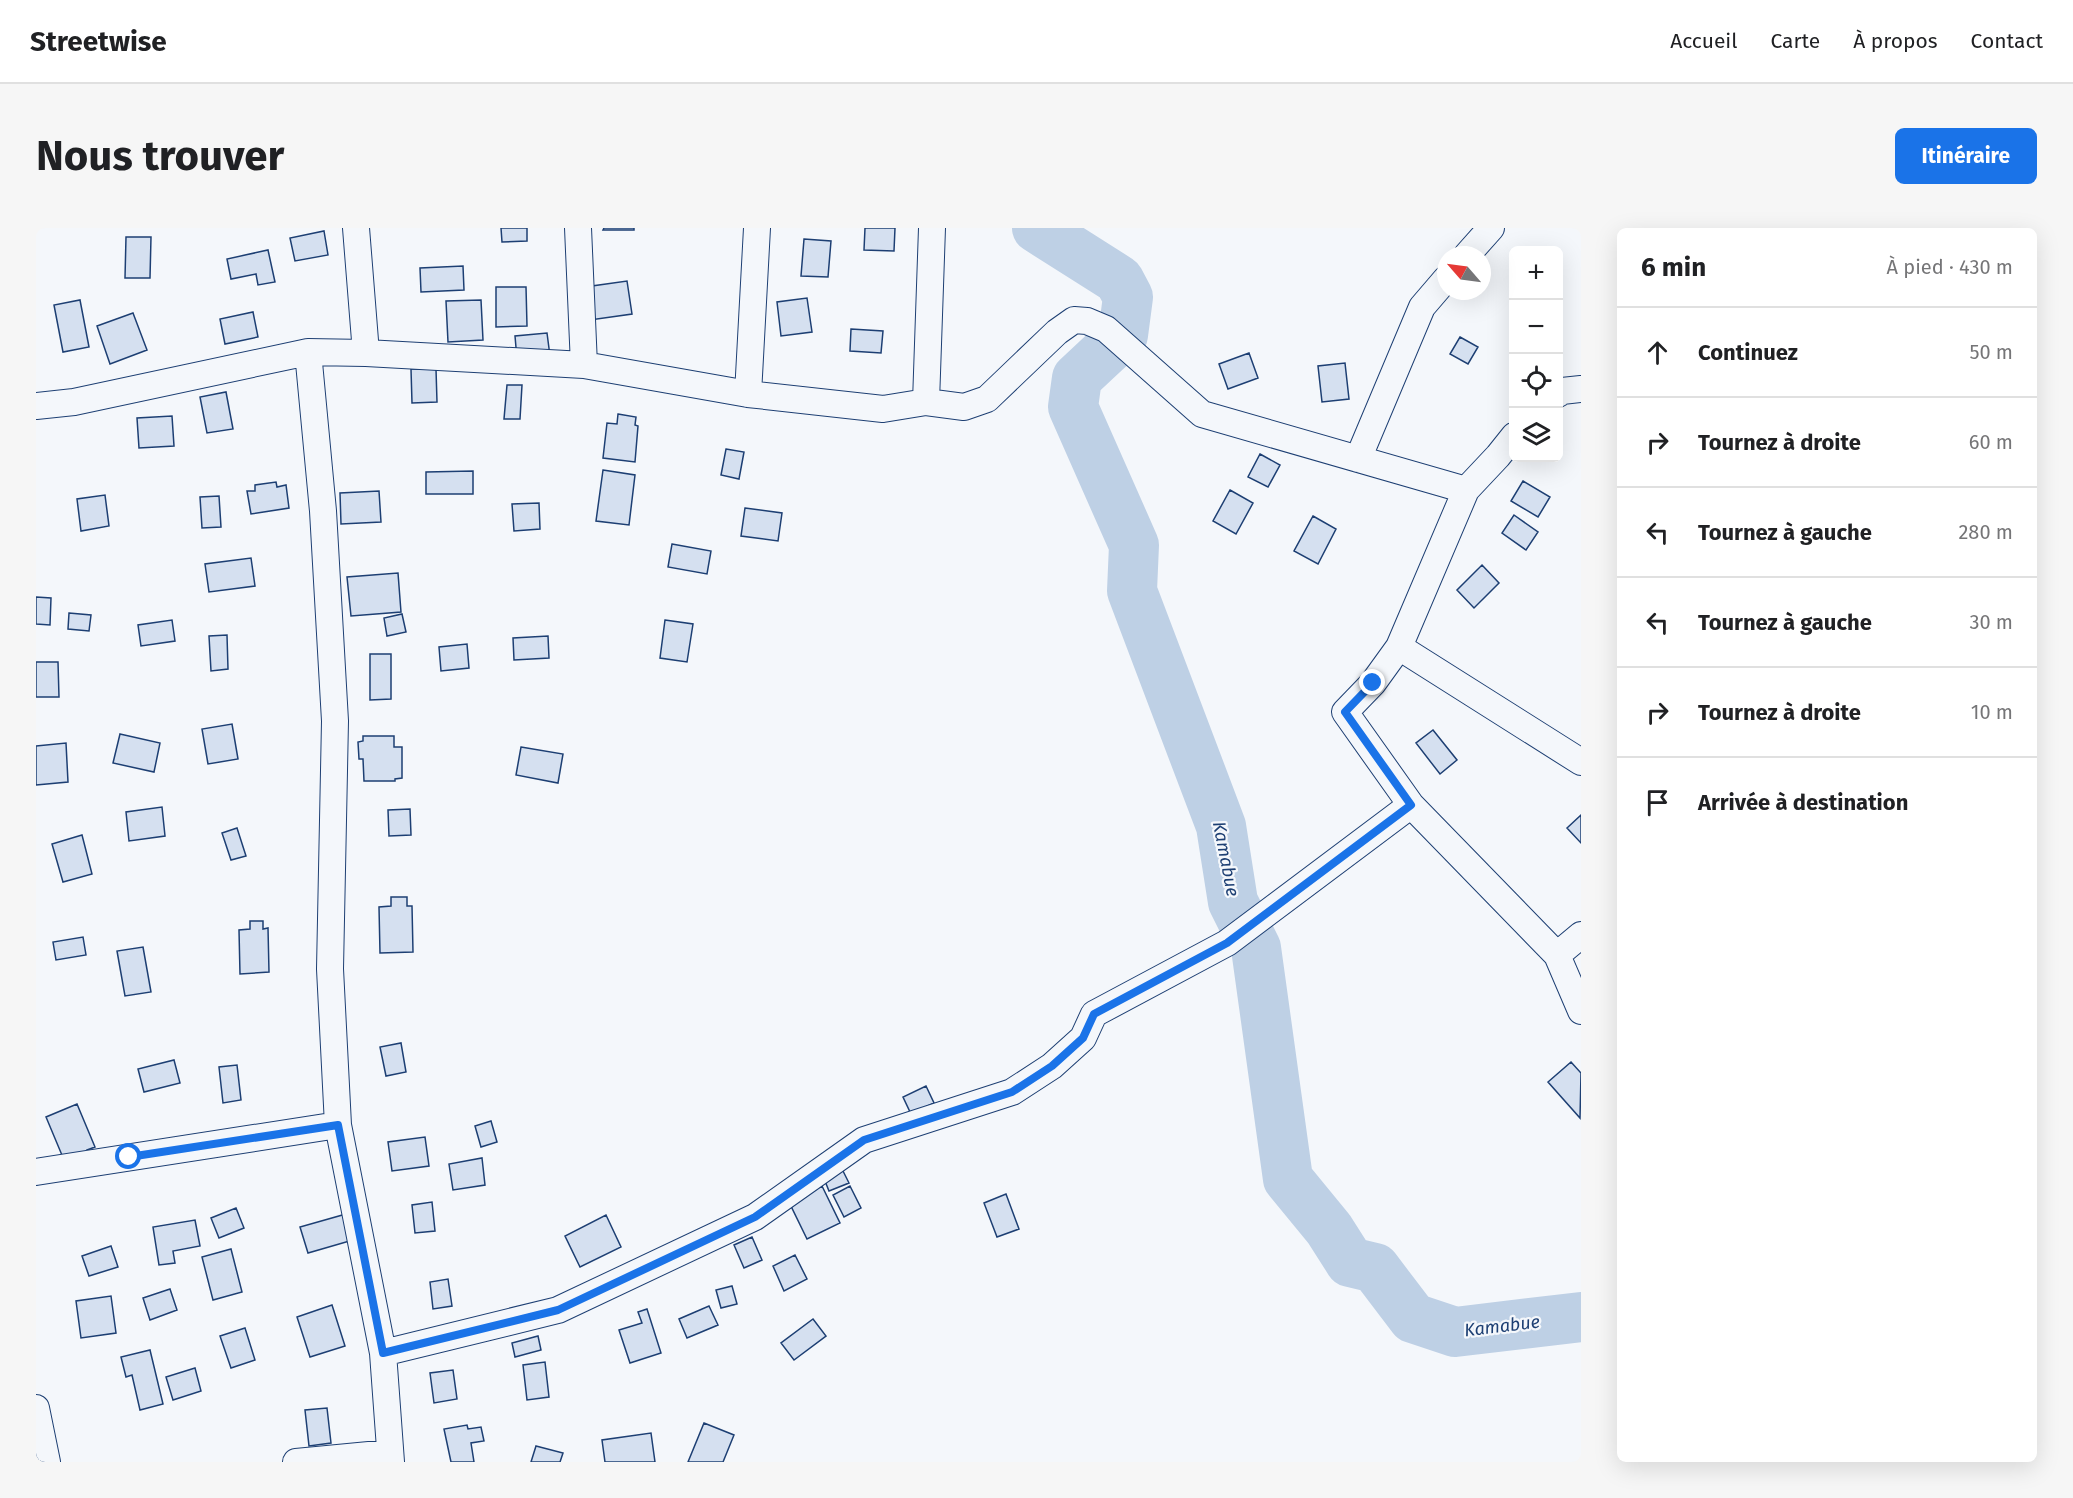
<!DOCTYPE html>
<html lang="fr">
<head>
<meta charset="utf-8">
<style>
	body { margin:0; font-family:"Fira Sans",sans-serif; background:#f6f6f6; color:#202124 }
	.controls { position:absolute; right:18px; top:18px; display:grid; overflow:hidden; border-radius:9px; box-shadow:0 6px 24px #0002 }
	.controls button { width:54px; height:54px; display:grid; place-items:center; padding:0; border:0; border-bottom:2px solid #e0e0e0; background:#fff; color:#202124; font:30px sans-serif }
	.compass { position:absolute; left:1401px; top:18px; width:54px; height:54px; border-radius:50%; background:#fff; box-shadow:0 6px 24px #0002; rotate:298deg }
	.stop { position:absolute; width:18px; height:18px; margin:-14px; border:4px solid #1a73e8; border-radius:50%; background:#fff }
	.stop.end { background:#1a73e8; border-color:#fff; box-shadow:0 2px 6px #0008 }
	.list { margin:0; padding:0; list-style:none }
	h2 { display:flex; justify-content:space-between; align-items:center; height:78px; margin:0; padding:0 24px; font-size:26px }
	h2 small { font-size:20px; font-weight:400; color:#757577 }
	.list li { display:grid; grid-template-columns:39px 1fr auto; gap:18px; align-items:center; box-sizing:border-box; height:90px; padding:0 24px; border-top:2px solid #e0e0e0 }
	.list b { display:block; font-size:22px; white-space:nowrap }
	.list em { font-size:20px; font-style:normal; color:#757577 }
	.icon { flex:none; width:33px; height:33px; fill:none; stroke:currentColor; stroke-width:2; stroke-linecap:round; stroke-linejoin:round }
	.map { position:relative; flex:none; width:1545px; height:1234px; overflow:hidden; border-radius:9px }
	header { display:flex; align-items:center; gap:36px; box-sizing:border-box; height:84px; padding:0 30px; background:#fff; border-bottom:2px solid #e0e0e0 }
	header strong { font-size:28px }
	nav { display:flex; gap:33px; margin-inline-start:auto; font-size:21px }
	.intro { display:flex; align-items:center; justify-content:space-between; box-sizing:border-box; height:144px; padding:0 36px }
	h1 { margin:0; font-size:42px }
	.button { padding:15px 27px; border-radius:9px; background:#1a73e8; color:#fff; font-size:21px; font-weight:700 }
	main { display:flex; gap:36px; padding:0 36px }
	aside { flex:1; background:#fff; border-radius:9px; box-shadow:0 6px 24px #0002 }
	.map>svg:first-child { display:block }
</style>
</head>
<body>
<header>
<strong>Streetwise</strong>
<nav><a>Accueil</a><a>Carte</a><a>À propos</a><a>Contact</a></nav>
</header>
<div class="intro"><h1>Nous trouver</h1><a class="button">Itinéraire</a></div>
<main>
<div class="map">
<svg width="1545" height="1234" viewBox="0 0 1545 1234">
	<rect width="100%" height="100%" fill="#f4f7fb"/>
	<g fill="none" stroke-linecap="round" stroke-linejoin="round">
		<path stroke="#bed0e5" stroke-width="50" d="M1001,0L1083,52L1092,69L1087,107L1041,150L1037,179L1098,317L1096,363L1185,598L1197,674L1220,720L1252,951L1293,1001L1314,1034L1339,1040L1377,1090L1419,1104L1545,1089"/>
	</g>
	<path fill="#d5e0f0" stroke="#1d3f73" stroke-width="1.5" d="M465,0H491V13L466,14Z
		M568,0H598V2H567Z
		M829,0H859L858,23L828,22Z
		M288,3L292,27L259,33L254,10Z
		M90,9H115L114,50H89Z
		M768,11L795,13L792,49L765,48Z
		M232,22L239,54L222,57L220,46L195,51L191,31Z
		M427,38L428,62L385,64L384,40Z
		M591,53L596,86L554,92L549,59Z
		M460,59H490L491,98L460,99Z
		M771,70L776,104L745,108L741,74Z
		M44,72L53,119L27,124L18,77Z
		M445,72L447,112L412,114L410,73Z
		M217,84L222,109L189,116L184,91Z
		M97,85L111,122L74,136L61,98Z
		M815,101L847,103L845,125L814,123Z
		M511,105L514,128L481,131L479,108Z
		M1424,109L1442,119L1432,136L1414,126Z
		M1213,125L1222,150L1192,161L1183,136Z
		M1309,135L1313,171L1286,174L1282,138Z
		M375,141H400L401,174L376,175Z
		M471,157H486L484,191H468Z
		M190,164L197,201L171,205L164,169Z
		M582,186L600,189L599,197L602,198L599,234L567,230L571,195L581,196Z
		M136,188L138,218L103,220L101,190Z
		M690,221L708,224L703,251L685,247Z
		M1224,226L1244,237L1232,259L1212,249Z
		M567,242L599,247L593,297L560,293Z
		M437,243V266H390V244Z
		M1487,253L1514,269L1502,289L1475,273Z
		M240,254L241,259L250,257L253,280L215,286L211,263H219V257Z
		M1194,262L1217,275L1200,306L1177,293Z
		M343,263L345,294L305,296L304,265Z
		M69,267L73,298L45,303L41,271Z
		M183,268L185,299L166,300L164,269Z
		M503,275L504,301L478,303L476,276Z
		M709,280L746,285L742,313L705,308Z
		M1478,287L1502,304L1490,322L1466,305Z
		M1277,288L1300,301L1282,336L1258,323Z
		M636,316L675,323L671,346L632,339Z
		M215,330L219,358L173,364L169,336Z
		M1446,337L1463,355L1438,380L1421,362Z
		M362,345L365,384L315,388L311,349Z
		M0,369L15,370L14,397L0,396Z
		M33,385L55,387L53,403L32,401Z
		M366,386L370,404L351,408L348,390Z
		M136,392L139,413L105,418L102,397Z
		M629,392L657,396L651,434L624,430Z
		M191,407L192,441L175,443L173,408Z
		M512,408L513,430L478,432L477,410Z
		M431,416L433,440L405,443L403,419Z
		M334,426H355V471L334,472Z
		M0,434H22L23,469H0Z
		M196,496L202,531L172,536L166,501Z
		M1397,502L1421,532L1404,546L1380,515Z
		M84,506L124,515L118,544L77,535Z
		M327,508H358V519H366V550L359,551V553H328L327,531H323L322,514L327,513Z
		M30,515L32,554L0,557V518Z
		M485,519L527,526L522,555L480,547Z
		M126,579L129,608L93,613L90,584Z
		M374,581L375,607L353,608L352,582Z
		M1545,587V615L1531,600Z
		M201,600L210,628L195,632L186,605Z
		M46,607L56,646L27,654L16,616Z
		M355,669H371V678H376L377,724L344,725L343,679L355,678Z
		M214,693H227V701L232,700L233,744L204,746L203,702L214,701Z
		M47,709L50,727L20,732L17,714Z
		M107,719L115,764L89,768L81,723Z
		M365,815L370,844L350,848L344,819Z
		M138,832L144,855L108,864L102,841Z
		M1535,834L1545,845L1544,890L1512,854Z
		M201,837L205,872L187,875L183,839Z
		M890,858L898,875L875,886L867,869Z
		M41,876L59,919L51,922L53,927L28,932L10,889Z
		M455,893L461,914L445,919L439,898Z
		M389,909L393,938L356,943L352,914Z
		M446,930L449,957L417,962L413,936Z
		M805,939L813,955L793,963L787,948Z
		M786,958L804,995L771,1011L753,974Z
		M814,958L825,980L808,989L797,967Z
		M970,966L983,1001L961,1009L948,975Z
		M396,974L399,1003L379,1005L376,977Z
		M200,980L208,1000L183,1010L175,990Z
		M310,986L317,1012L272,1025L264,999Z
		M570,987L585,1019L544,1039L529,1008Z
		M159,992L164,1018L137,1023L139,1035L123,1037L117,999Z
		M716,1009L726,1032L708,1040L698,1017Z
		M75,1018L82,1039L53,1048L46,1028Z
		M195,1021L206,1064L177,1072L166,1029Z
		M759,1027L771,1051L748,1063L737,1038Z
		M412,1051L416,1078L397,1081L394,1054Z
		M696,1058L701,1076L685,1080L680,1062Z
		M134,1061L141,1082L114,1092L107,1070Z
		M75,1068L80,1105L45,1110L40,1073Z
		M296,1077L309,1118L274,1129L261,1089Z
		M673,1078L682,1097L651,1110L643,1091Z
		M611,1081L625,1125L594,1135L583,1102L606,1095L602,1084Z
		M777,1091L790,1108L758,1132L745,1115Z
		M209,1100L219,1132L195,1140L184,1108Z
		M502,1108L505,1122L479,1129L476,1115Z
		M114,1122L127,1176L104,1182L96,1147L90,1149L85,1129Z
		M509,1134L513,1169L491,1172L487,1137Z
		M159,1140L165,1163L137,1172L130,1149Z
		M417,1142L421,1171L398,1175L394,1145Z
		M291,1180L295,1215L273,1218L269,1182Z
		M668,1195L698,1207L687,1234H652Z
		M431,1197L432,1201L445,1199L448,1213L435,1215L438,1234H415L408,1201Z
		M615,1205L619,1234H569L566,1212Z
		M500,1218L527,1225L524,1234H495Z"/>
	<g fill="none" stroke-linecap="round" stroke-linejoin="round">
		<g stroke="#1d3f73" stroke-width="28">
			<path id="minor" d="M320,0L330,125
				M542,0L548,137
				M1431,27L1455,0
				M272,124L330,125L548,137L712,166L847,181L890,174L928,179L951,171L1021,104L1038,92L1051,93L1070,101L1166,186L1430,262
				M712,166L721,0
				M1522,166L1526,163L1545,161
				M890,174L896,0
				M0,178L38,174L272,124L287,283L299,493L294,741L302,897L347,1125L355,1234
				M1322,231L1386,79L1410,51
				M1363,419L1545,534
				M1375,577L1521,727L1545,783
				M1521,727L1545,707
				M0,944L302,897
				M347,1125L522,1082L719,989L828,912L976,864L1016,838L1047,810L1058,786L1191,715L1375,577L1309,484L1337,455L1363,419L1430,262L1462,228L1478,208
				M0,1180L11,1234
				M260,1234L354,1225"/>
		</g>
		<use href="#minor" stroke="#f4f7fb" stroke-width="26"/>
	</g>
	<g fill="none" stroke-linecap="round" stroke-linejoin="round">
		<path stroke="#1a73e8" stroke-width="8" d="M93,929L302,897L347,1125L522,1082L719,989L828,912L976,864L1016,838L1047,810L1058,786L1191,715L1375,577L1309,484L1337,455"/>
	</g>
	<g text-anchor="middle" stroke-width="4.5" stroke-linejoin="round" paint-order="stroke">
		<g font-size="18" font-style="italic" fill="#1d3f73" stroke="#f4f7fb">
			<text transform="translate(1190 631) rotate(79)" y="6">Kamabue</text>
			<text transform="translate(1466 1098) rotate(-7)" y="6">Kamabue</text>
		</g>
	</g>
</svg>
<div class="controls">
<button>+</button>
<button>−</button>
<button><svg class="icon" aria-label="locate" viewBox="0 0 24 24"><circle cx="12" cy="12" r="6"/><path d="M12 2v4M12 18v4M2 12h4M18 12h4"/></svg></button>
<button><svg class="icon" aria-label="layers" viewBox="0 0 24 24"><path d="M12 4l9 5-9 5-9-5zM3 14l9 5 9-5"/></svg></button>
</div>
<svg class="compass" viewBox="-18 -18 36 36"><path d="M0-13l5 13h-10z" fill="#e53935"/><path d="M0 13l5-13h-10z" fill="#757577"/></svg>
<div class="stop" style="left:93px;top:929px"></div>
<div class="stop end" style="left:1337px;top:455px"></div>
</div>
<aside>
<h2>6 min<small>À pied · 430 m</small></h2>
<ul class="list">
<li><svg class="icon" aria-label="ahead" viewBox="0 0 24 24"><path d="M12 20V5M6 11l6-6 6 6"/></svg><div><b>Continuez</b></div><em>50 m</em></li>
<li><svg class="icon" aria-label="right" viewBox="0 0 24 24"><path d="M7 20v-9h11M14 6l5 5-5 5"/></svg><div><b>Tournez à droite</b></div><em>60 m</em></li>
<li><svg class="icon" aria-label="left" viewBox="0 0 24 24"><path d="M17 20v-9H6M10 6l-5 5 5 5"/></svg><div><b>Tournez à gauche</b></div><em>280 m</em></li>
<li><svg class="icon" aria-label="left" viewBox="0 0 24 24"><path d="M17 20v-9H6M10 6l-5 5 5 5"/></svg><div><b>Tournez à gauche</b></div><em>30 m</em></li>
<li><svg class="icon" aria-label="right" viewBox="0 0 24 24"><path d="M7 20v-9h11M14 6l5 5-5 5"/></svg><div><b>Tournez à droite</b></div><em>10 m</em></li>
<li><svg class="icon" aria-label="arrive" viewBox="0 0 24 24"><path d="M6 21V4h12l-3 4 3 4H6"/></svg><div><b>Arrivée à destination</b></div></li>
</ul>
</aside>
</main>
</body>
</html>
